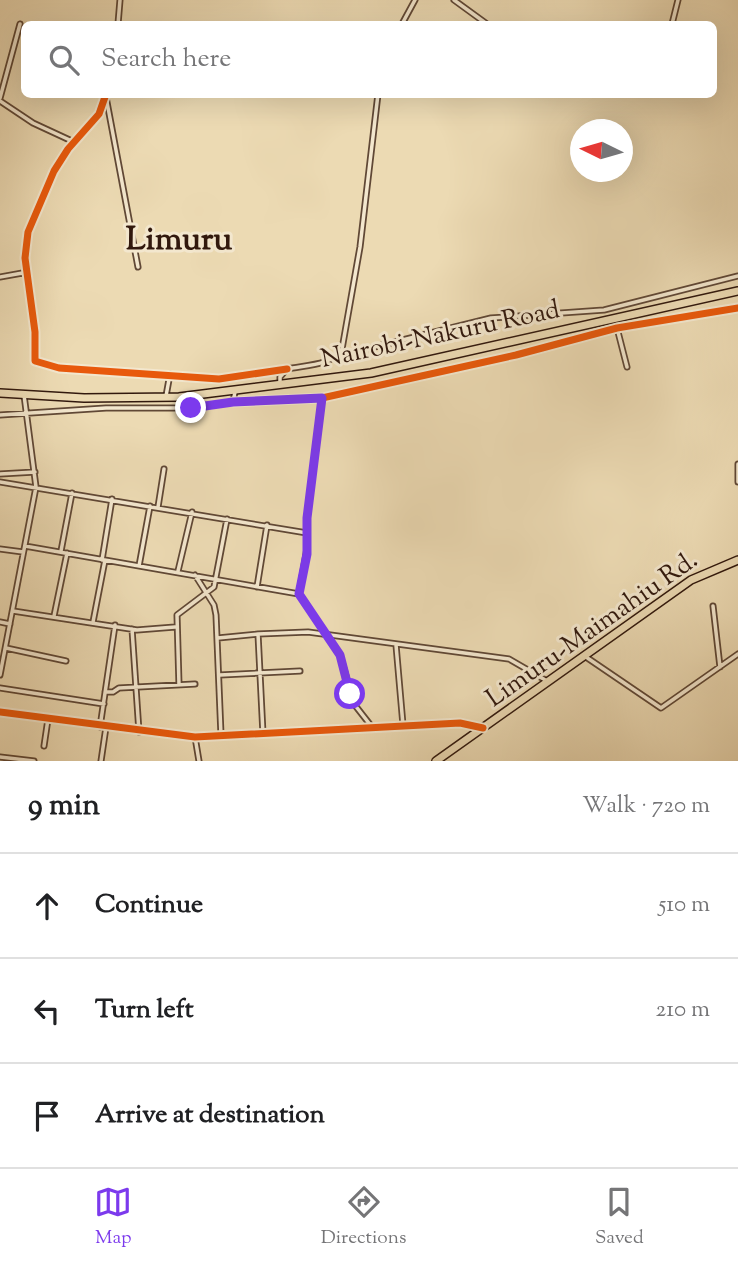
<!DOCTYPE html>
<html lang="en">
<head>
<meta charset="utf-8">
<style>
	body { margin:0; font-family:"Sorts Mill Goudy",serif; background:#f2f2f2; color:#202124 }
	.compass { position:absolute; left:570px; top:119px; width:63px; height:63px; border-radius:50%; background:#fff; box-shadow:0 7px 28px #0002; rotate:275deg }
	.stop { position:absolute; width:21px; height:21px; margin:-16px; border:5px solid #7c3aed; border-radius:50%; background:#fff }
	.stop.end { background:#7c3aed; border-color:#fff; box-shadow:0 2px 7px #0008 }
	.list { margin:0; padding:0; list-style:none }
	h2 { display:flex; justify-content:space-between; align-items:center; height:91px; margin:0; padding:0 28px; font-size:30px }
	h2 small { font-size:23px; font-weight:400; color:#757577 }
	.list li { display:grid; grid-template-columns:46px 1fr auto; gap:21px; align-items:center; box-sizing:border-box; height:105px; padding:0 28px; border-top:2px solid #e0e0e0 }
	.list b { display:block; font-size:26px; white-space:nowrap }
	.list em { font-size:23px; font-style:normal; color:#757577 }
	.icon { flex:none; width:38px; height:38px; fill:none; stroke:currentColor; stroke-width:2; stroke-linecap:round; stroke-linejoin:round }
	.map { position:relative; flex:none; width:738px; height:761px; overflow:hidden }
	.search { position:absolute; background:#fff; box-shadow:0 7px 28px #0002; left:21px; right:21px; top:21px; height:77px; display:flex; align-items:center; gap:18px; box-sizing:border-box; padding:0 24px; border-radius:10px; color:#757577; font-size:26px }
	.sheet { height:406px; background:#fff }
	nav { display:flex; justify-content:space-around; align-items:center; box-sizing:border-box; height:98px; border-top:2px solid #e0e0e0; background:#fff; font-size:19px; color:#757577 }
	nav a { display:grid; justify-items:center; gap:4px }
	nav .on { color:#7c3aed }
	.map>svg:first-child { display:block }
</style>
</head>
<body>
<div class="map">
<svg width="738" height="761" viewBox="0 0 738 761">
	<rect width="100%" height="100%" fill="#ecdab3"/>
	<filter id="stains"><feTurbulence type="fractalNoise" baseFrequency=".00286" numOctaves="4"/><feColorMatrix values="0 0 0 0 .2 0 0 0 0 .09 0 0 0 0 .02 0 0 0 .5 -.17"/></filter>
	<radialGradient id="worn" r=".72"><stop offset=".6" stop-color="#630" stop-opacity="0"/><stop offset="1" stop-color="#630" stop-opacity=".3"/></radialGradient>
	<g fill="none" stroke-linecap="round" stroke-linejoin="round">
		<g stroke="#604836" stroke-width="7">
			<path id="street" d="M454,0L487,24
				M118,24L120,0
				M402,24L415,0
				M672,24L678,0
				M106,94L99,114L68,149L54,171L28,232L25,258L35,332V361L59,368L219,379L287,369
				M106,97L138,267
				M0,98L20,24
				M0,101L33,123L74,142
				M0,277L28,272
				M617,328L627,367
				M334,357L491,318L604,310L738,276
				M280,384V377L287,369C305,365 332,366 342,349L360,247L378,94
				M166,396L170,374
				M322,398L307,518V548L299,594L340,655L354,704L372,727
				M233,402L322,398L516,355L617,328L738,308
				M0,415L106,408H191L233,402L235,392
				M738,464V482
				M0,474L35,472
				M0,482L307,533
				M158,507L164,469
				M25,546L299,594
				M0,549L23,552
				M61,551L72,493
				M102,560L112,499
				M139,566L150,506
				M178,571L192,512
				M195,575L214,605L216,615L221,735
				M257,587L267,525
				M713,606L720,667
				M13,611L137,630L175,627
				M54,616L67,553
				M0,622L10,624
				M93,622L105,560
				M132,629L139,732
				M218,638L258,634
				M396,645L403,725
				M6,648L66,661
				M586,657L661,708L738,654
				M0,675L36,487L24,395
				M220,675L300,671
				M179,685L177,615L214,587L227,519
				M0,688L104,704
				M105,692H113L119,688L195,684
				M0,712L195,737L460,723L481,727
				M100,727L115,625
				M263,734L258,634L308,632L509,659L547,681
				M195,737L199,761
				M44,746L48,719
				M0,757L34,761
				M101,761L106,727"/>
		</g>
		<g stroke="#31180d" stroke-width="10">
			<path id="highway" d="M0,393L84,398L179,397L371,373L738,291
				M436,761L691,580L738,560"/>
		</g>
		<use href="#street" stroke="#f3e7ce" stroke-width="3.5"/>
		<use href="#highway" stroke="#ecdab3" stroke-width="7"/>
		<g stroke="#f3e7ce" stroke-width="11">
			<path id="cycleway" d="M106,94L99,114L68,149L54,171L28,232L25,258L35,332V361L59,368L219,379L287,369
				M233,402L322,398L516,355L617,328L738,308
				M0,712L195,737L460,723L483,728"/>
		</g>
		<use href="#cycleway" stroke="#e8590c" stroke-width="7"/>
	</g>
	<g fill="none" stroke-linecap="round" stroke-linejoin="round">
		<path stroke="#7c3aed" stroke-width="9" d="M191,408L233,402L322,398L307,518V554L299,594L340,655L350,694"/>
	</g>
	<g text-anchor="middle" stroke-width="6" stroke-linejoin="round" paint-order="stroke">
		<g font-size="26" fill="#31180d" stroke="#f3e7ce">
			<text transform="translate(440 333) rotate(-12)" y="9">Nairobi-Nakuru Road</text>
			<text transform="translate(591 628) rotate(-35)" y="9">Limuru-Maimahiu Rd.</text>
		</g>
		<g font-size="33" font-weight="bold" fill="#31180d" stroke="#f3e7ce">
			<text x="179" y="249">Limuru</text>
		</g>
	</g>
	<rect width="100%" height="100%" filter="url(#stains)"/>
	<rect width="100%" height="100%" fill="url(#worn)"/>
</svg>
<svg class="compass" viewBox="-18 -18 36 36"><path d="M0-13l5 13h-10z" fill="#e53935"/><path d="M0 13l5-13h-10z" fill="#757577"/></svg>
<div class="stop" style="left:350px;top:694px"></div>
<div class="stop end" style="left:191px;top:408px"></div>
<div class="search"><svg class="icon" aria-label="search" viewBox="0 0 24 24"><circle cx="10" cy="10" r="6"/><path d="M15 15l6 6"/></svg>Search here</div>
</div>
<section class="sheet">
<h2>9 min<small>Walk · 720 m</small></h2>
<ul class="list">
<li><svg class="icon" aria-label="ahead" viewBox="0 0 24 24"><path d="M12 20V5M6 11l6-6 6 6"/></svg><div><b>Continue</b></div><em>510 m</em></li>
<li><svg class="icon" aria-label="left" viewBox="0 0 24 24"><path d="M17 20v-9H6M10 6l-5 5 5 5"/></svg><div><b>Turn left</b></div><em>210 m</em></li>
<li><svg class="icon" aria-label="arrive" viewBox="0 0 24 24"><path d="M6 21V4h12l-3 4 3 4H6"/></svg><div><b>Arrive at destination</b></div></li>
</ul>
</section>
<nav>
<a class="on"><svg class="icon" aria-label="map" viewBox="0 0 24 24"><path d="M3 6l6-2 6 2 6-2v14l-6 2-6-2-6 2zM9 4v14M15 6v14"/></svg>Map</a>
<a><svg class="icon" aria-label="directions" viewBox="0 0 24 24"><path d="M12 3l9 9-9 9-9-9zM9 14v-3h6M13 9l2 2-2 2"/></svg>Directions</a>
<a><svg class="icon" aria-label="saved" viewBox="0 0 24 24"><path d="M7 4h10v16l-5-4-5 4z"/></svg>Saved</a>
</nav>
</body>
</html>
